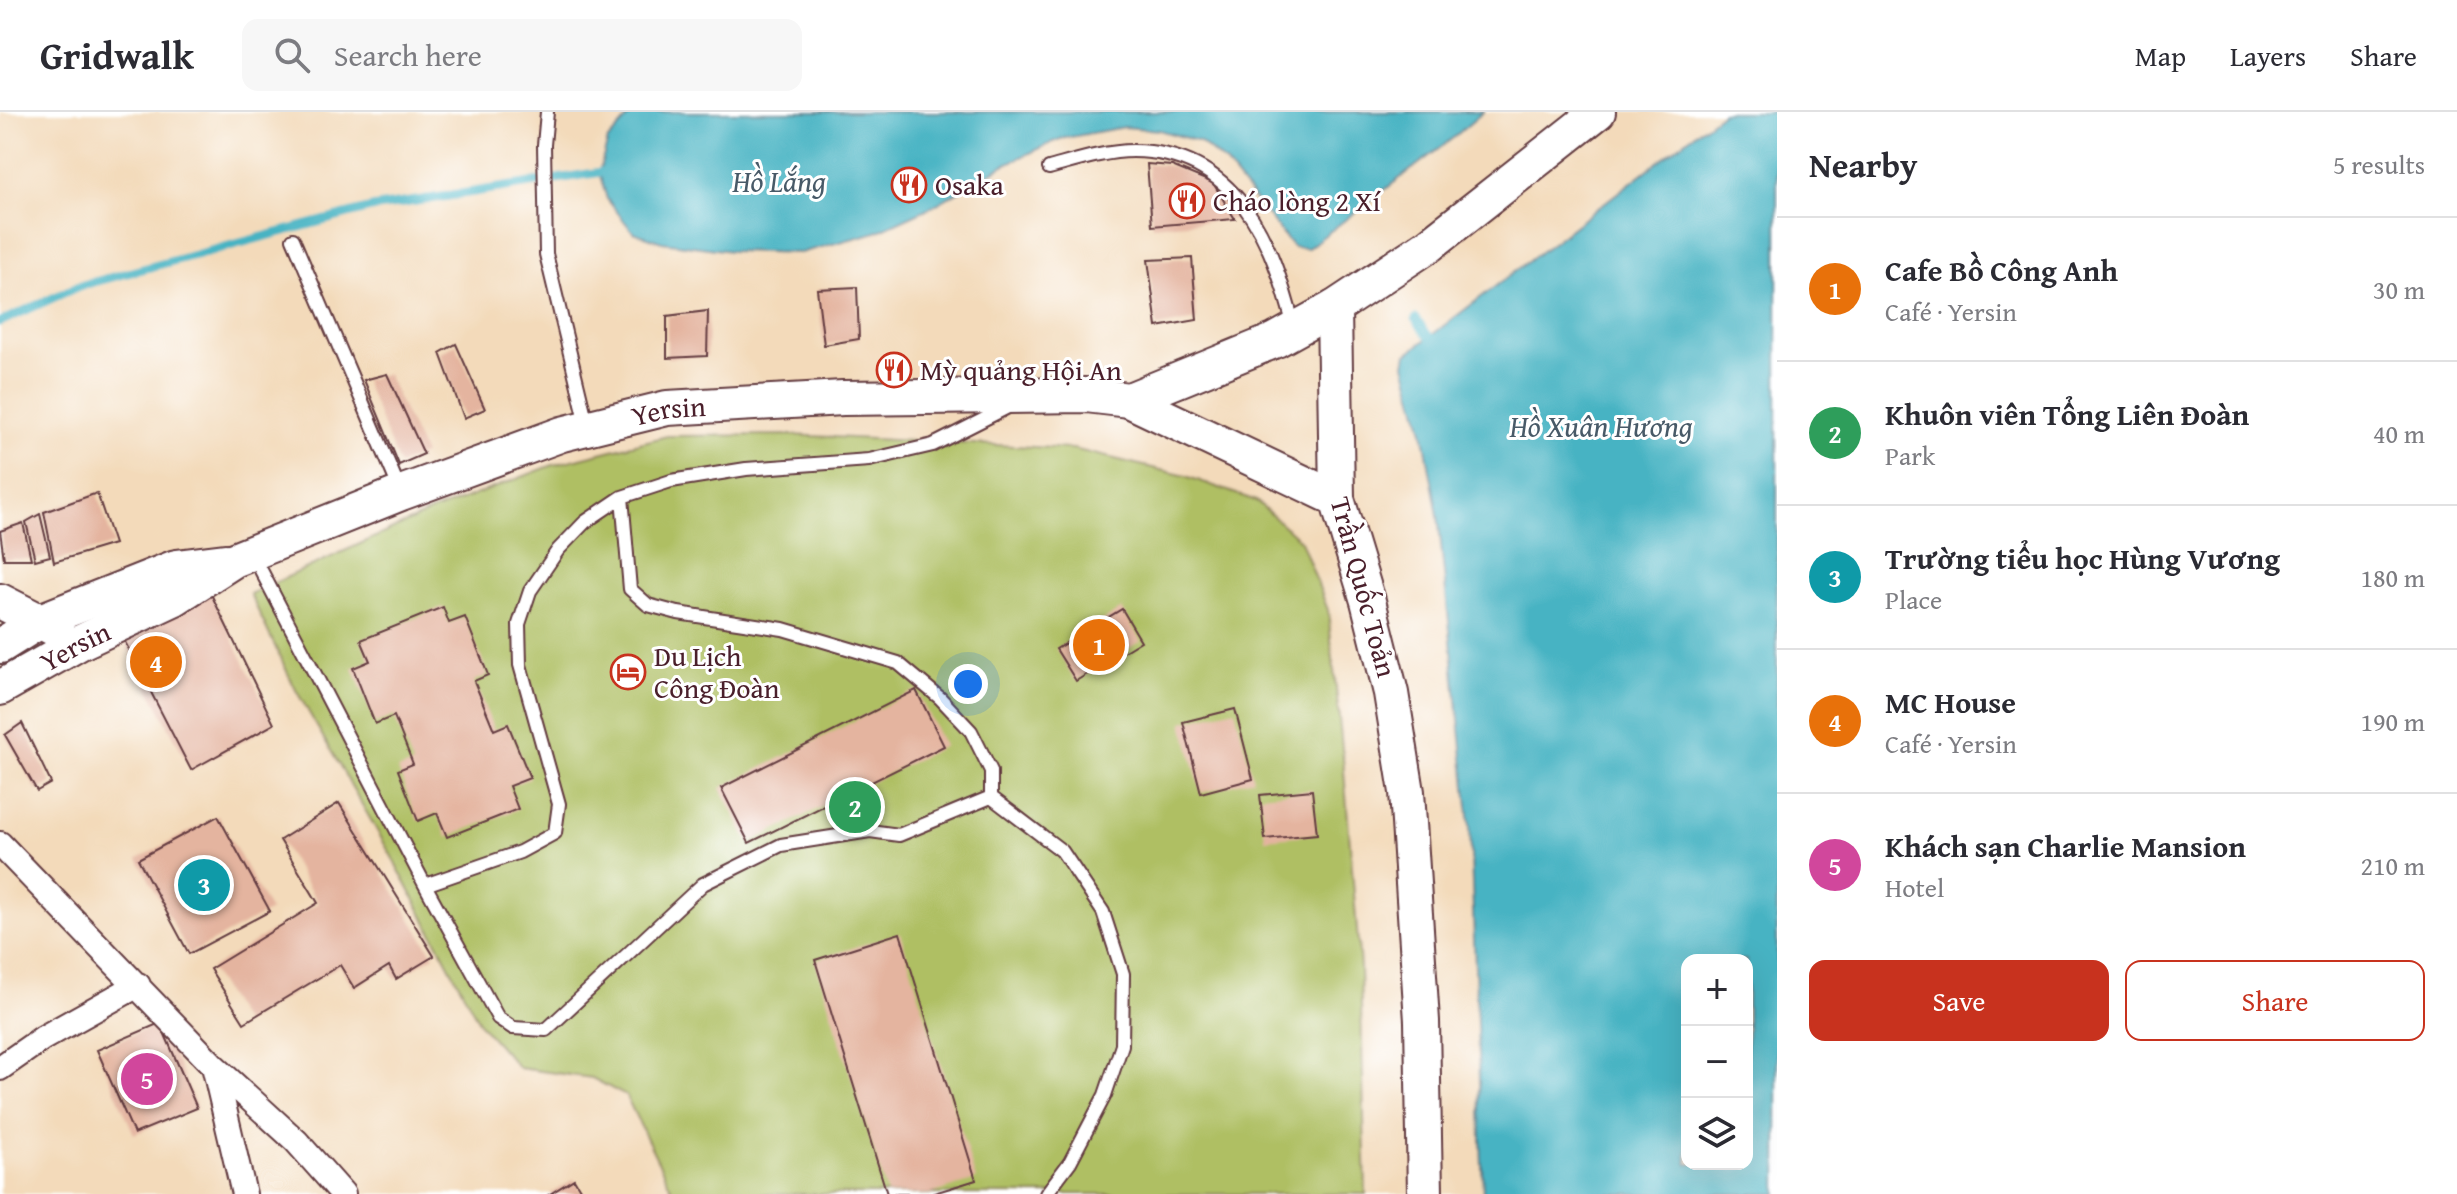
<!DOCTYPE html>
<html lang="en">
<head>
<meta charset="utf-8">
<style>
	body { margin:0; font-family:"Gentium Book Plus",serif; background:#f7f7f7; color:#2b2b33 }
	.controls { position:absolute; right:24px; bottom:24px; display:grid; overflow:hidden; border-radius:16px; box-shadow:0 8px 32px #0002 }
	.controls button { width:72px; height:72px; display:grid; place-items:center; padding:0; border:0; border-bottom:2px solid #e1e1e2; background:#fff; color:#2b2b33; font:40px sans-serif }
	.you { position:absolute; left:968px; top:572px; width:28px; height:28px; margin:-20px; border:6px solid #fff; border-radius:50%; background:#1a73e8; box-shadow:0 0 0 12px #1a73e833 }
	.badge { display:grid; place-items:center; width:52px; height:52px; border-radius:50%; background:#c8321e; color:#fff; font-size:26px; font-weight:700 }
	.pin { position:absolute; translate:-50% -50%; border:4px solid #fff; box-shadow:0 2px 8px #0006 }
	.list { margin:0; padding:0; list-style:none }
	h2 { display:flex; justify-content:space-between; align-items:center; height:104px; margin:0; padding:0 32px; font-size:34px }
	h2 small { font-size:26px; font-weight:400; color:#7c7c81 }
	.list li { display:grid; grid-template-columns:52px 1fr auto; gap:24px; align-items:center; box-sizing:border-box; height:144px; padding:0 32px; border-top:2px solid #e1e1e2 }
	.list b { display:block; font-size:30px; white-space:nowrap }
	.list p { margin:0; font-size:26px; white-space:nowrap; color:#7c7c81 }
	.list em { font-size:26px; font-style:normal; color:#7c7c81 }
	.actions { display:flex; gap:16px; padding:24px 32px }
	.actions a { flex:1; padding:18px 0; border:2px solid #c8321e; border-radius:16px; text-align:center; font-size:28px; color:#c8321e }
	.actions .main { background:#c8321e; color:#fff }
	.icon { flex:none; width:44px; height:44px; fill:none; stroke:currentColor; stroke-width:2; stroke-linecap:round; stroke-linejoin:round }
	.map { position:relative; flex:none; width:1777px; height:1082px; overflow:hidden }
	header { display:flex; align-items:center; gap:48px; box-sizing:border-box; height:112px; padding:0 40px; background:#fff; border-bottom:2px solid #e1e1e2 }
	header strong { font-size:38px }
	nav { display:flex; gap:44px; margin-inline-start:auto; font-size:28px }
	.search { width:560px; height:72px; background:#f7f7f7; display:flex; align-items:center; gap:20px; box-sizing:border-box; padding:0 28px; border-radius:16px; color:#7c7c81; font-size:30px }
	main { display:flex }
	aside { flex:1; background:#fff }
	.map>svg:first-child { display:block }
</style>
</head>
<body>
<header>
<strong>Gridwalk</strong>
<div class="search"><svg class="icon" aria-label="search" viewBox="0 0 24 24"><circle cx="10" cy="10" r="6"/><path d="M15 15l6 6"/></svg>Search here</div>
<nav><a>Map</a><a>Layers</a><a>Share</a></nav>
</header>
<main>
<div class="map">
<svg width="1777" height="1082" viewBox="0 0 1777 1082">
	<rect width="100%" height="100%" fill="#fff"/>
	<filter id="ink" filterUnits="userSpaceOnUse"><feTurbulence type="fractalNoise" baseFrequency=".0125" numOctaves="2"/><feDisplacementMap in="SourceGraphic" scale="16" xChannelSelector="R" yChannelSelector="G"/><feConvolveMatrix kernelMatrix="1 2 1 2 8 2 1 2 1" color-interpolation-filters="sRGB"/></filter>
	<filter id="wash" filterUnits="userSpaceOnUse"><feTurbulence type="fractalNoise" baseFrequency=".006" numOctaves="4" result="noise"/><feDisplacementMap in="SourceGraphic" scale="32" xChannelSelector="R" yChannelSelector="G"/><feGaussianBlur stdDeviation="1.8" result="paint"/><feColorMatrix in="noise" values="0 0 0 0 0 0 0 0 0 0 0 0 0 0 0 0 0 1.4 0 .05"/><feComposite in="paint" operator="in"/></filter>
	<g filter="url(#wash)">
		<rect width="100%" height="100%" fill="#f3daba"/>
		<path fill="#afbf63" stroke="#7c6f47" stroke-width="2" d="M791,323L1073,337L1186,364L1256,389L1301,429L1328,498L1343,646L1360,855L1366,1082H674L626,984L592,966L519,956L480,912L391,743L296,578L250,482L428,401L553,353L667,324Z"/>
		<path fill="#46b3c3" stroke="#486977" stroke-width="2" fill-rule="evenodd" d="M633,0H1483L1453,26L1308,136L1293,135L1225,51L1200,30L1159,18L1124,15L1060,27L1004,53L935,93L876,120L800,141L731,139L662,130L633,120L607,87L599,60L608,28Z
			M1723,0H1777V1082H1483L1470,714L1438,403L1423,319L1405,252L1407,242ZM1747,848V1052H1687V848Z"/>
		<g fill="none" stroke-linecap="round" stroke-linejoin="round">
			<path stroke="#46b3c3" stroke-width="9" d="M1416,207L1429,225L1438,230
				M0,210L79,174L371,96L608,59"/>
		</g>
		<g id="blocks">
			<path fill="#e4b49f" d="M1147,52L1172,54L1213,71L1235,107L1152,114Z
				M1192,146L1197,208L1157,215L1148,148Z
				M857,175L859,227L824,233L817,177Z
				M708,199L707,244L667,246V204Z
				M456,232L485,297L464,306L440,241Z
				M387,262L424,342L399,353L364,268Z
				M97,381L114,432L54,450L44,400Z
				M40,402L50,444L35,448L26,410Z
				M23,411L31,447H4L0,419Z
				M211,482L274,612L191,658L124,528Z
				M443,495L449,511L465,505L488,563L474,569L494,618L508,612L530,666L509,674L518,697L447,725L437,701L418,709L398,658L413,652L394,604L375,612L353,556L370,549L361,528Z
				M1122,497L1141,529L1076,569L1056,537Z
				M916,578L944,634L749,731L721,676Z
				M1235,597L1253,667L1201,681L1183,610Z
				M22,611L51,671L37,679L5,623Z
				M1312,678L1317,722L1265,727L1260,683Z
				M339,691L434,844L396,867L389,854L354,876L340,853L244,911L210,857L318,791L280,728Z
				M218,704L270,799L189,842L138,747Z
				M900,821L976,1068L931,1082H887L815,848Z
				M160,911L197,996L134,1022L97,938Z
				M574,1067L583,1082H550Z"/>
		</g>
	</g>
	<g filter="url(#ink)">
		<use href="#blocks" fill-opacity="0" stroke="#633b40" stroke-width="2"/>
		<g fill="none" stroke-linecap="round" stroke-linejoin="round">
			<g stroke="#633b40" stroke-width="16">
				<path id="lane" d="M547,0L544,33L546,142L587,312
					M1049,56C1075,49 1106,39 1133,39C1238,40 1272,129 1294,215
					M293,127L400,378
					M252,441L425,773L498,906L513,916L546,918L703,772L781,733L870,719L899,723L991,685V659L971,619L940,586L898,551L783,517L678,501L648,493L630,477L622,385
					M991,685L1062,739L1103,800L1123,862L1122,933L1105,983L1070,1050L1046,1082
					M425,773L520,740L555,721L559,692L520,553L519,512L530,479L558,438L585,410L622,385L671,369L746,357L869,348L933,333L1012,293"/>
			</g>
			<g stroke="#633b40" stroke-width="28">
				<path id="street" d="M0,732L214,954L296,1029L343,1082
					M214,954L244,1082
					M0,956L43,926L138,873"/>
			</g>
			<g stroke="#633b40" stroke-width="38">
				<g id="secondary">
					<path d="M1129,288L1337,387"/>
					<path d="M0,489L57,518"/>
					<path d="M0,534L40,509L176,455L225,449"/>
					<path id="s1" d="M0,576L81,530L175,486L234,448L401,381L562,322L667,296L843,286L1086,283L1129,288L1276,228L1334,196"/>
					<path d="M1425,1082L1422,909L1407,680L1391,581L1368,489L1337,387L1334,196L1429,133L1598,0"/>
				</g>
			</g>
			<use href="#lane" stroke="#fff" stroke-width="12"/>
			<use href="#street" stroke="#fff" stroke-width="24"/>
			<use href="#secondary" stroke="#fff" stroke-width="34"/>
		</g>
	</g>
	<defs>
		<g id="restaurant-ring" transform="scale(1.8)"><circle r="9.5" fill="#fff" stroke="#c8321e" stroke-width="1.5"/><path d="M-5-6h1v4h1v-4h1v4h1v-4h1v5L-1.5 .5V6h-2V.5L-5-1ZM5-6V6H3V1.5H1.5Q1.5-4 5-6Z" fill="#c8321e"/></g>
		<g id="hotel-ring" transform="scale(1.8)"><circle r="9.5" fill="#fff" stroke="#c8321e" stroke-width="1.5"/><path d="M-6-4.5h1.5V1H6V5H4.5V3h-9V5H-6ZM-4 0a1.8 1.8 0 1 1 3.6 0ZM.5 0V-2.5h3Q6-2.5 6 0Z" fill="#c8321e"/></g>
	</defs>
	<g fill-rule="evenodd">
		<use href="#restaurant-ring" x="909" y="73"/>
		<use href="#restaurant-ring" x="1187" y="89"/>
		<use href="#restaurant-ring" x="894" y="258"/>
		<use href="#hotel-ring" x="628" y="560"/>
	</g>
	<g text-anchor="middle" stroke-width="6" stroke-linejoin="round" paint-order="stroke">
		<g font-size="28" fill="#4a1f2b" stroke="#fff" text-anchor="start">
			<text x="935" y="83">Osaka</text>
			<text x="1213" y="99">Cháo lòng 2 Xí</text>
			<text x="920" y="268">Mỳ quảng Hội An</text>
			<text x="654" y="554">Du Lịch<tspan x="654" dy="32">Công Đoàn</tspan></text>
		</g>
		<g font-size="28" fill="#4a1f2b" stroke="#fff">
			<text dy="10" stroke="none"><textPath href="#s1" startOffset="728">Yersin</textPath></text>
			<text transform="translate(1364 475) rotate(75)" y="10">Trần Quốc Toản</text>
			<text dy="10" stroke="none"><textPath href="#s1" startOffset="86">Yersin</textPath></text>
		</g>
		<g font-size="30" font-style="italic" fill="#485a68" stroke="#fff">
			<text x="779" y="80">Hồ Lắng</text>
			<text x="1601" y="325">Hồ Xuân Hương</text>
		</g>
	</g>
</svg>
<div class="controls">
<button>+</button>
<button>−</button>
<button><svg class="icon" aria-label="layers" viewBox="0 0 24 24"><path d="M12 4l9 5-9 5-9-5zM3 14l9 5 9-5"/></svg></button>
</div>
<div class="you"></div>
<div class="pin badge" style="left:1099px;top:533px;background:#e8710a">1</div>
<div class="pin badge" style="left:855px;top:695px;background:#2e9e5b">2</div>
<div class="pin badge" style="left:204px;top:773px;background:#0f9aa8">3</div>
<div class="pin badge" style="left:156px;top:550px;background:#e8710a">4</div>
<div class="pin badge" style="left:147px;top:967px;background:#d1479c">5</div>
</div>
<aside>
<h2>Nearby<small>5 results</small></h2>
<ul class="list">
<li><span class="badge" style="background:#e8710a">1</span><div><b>Cafe Bồ Công Anh</b><p>Café · Yersin</p></div><em>30 m</em></li>
<li><span class="badge" style="background:#2e9e5b">2</span><div><b>Khuôn viên Tổng Liên Đoàn</b><p>Park</p></div><em>40 m</em></li>
<li><span class="badge" style="background:#0f9aa8">3</span><div><b>Trường tiểu học Hùng Vương</b><p>Place</p></div><em>180 m</em></li>
<li><span class="badge" style="background:#e8710a">4</span><div><b>MC House</b><p>Café · Yersin</p></div><em>190 m</em></li>
<li><span class="badge" style="background:#d1479c">5</span><div><b>Khách sạn Charlie Mansion</b><p>Hotel</p></div><em>210 m</em></li>
</ul>
<div class="actions"><a class="main">Save</a><a>Share</a></div>
</aside>
</main>
</body>
</html>
